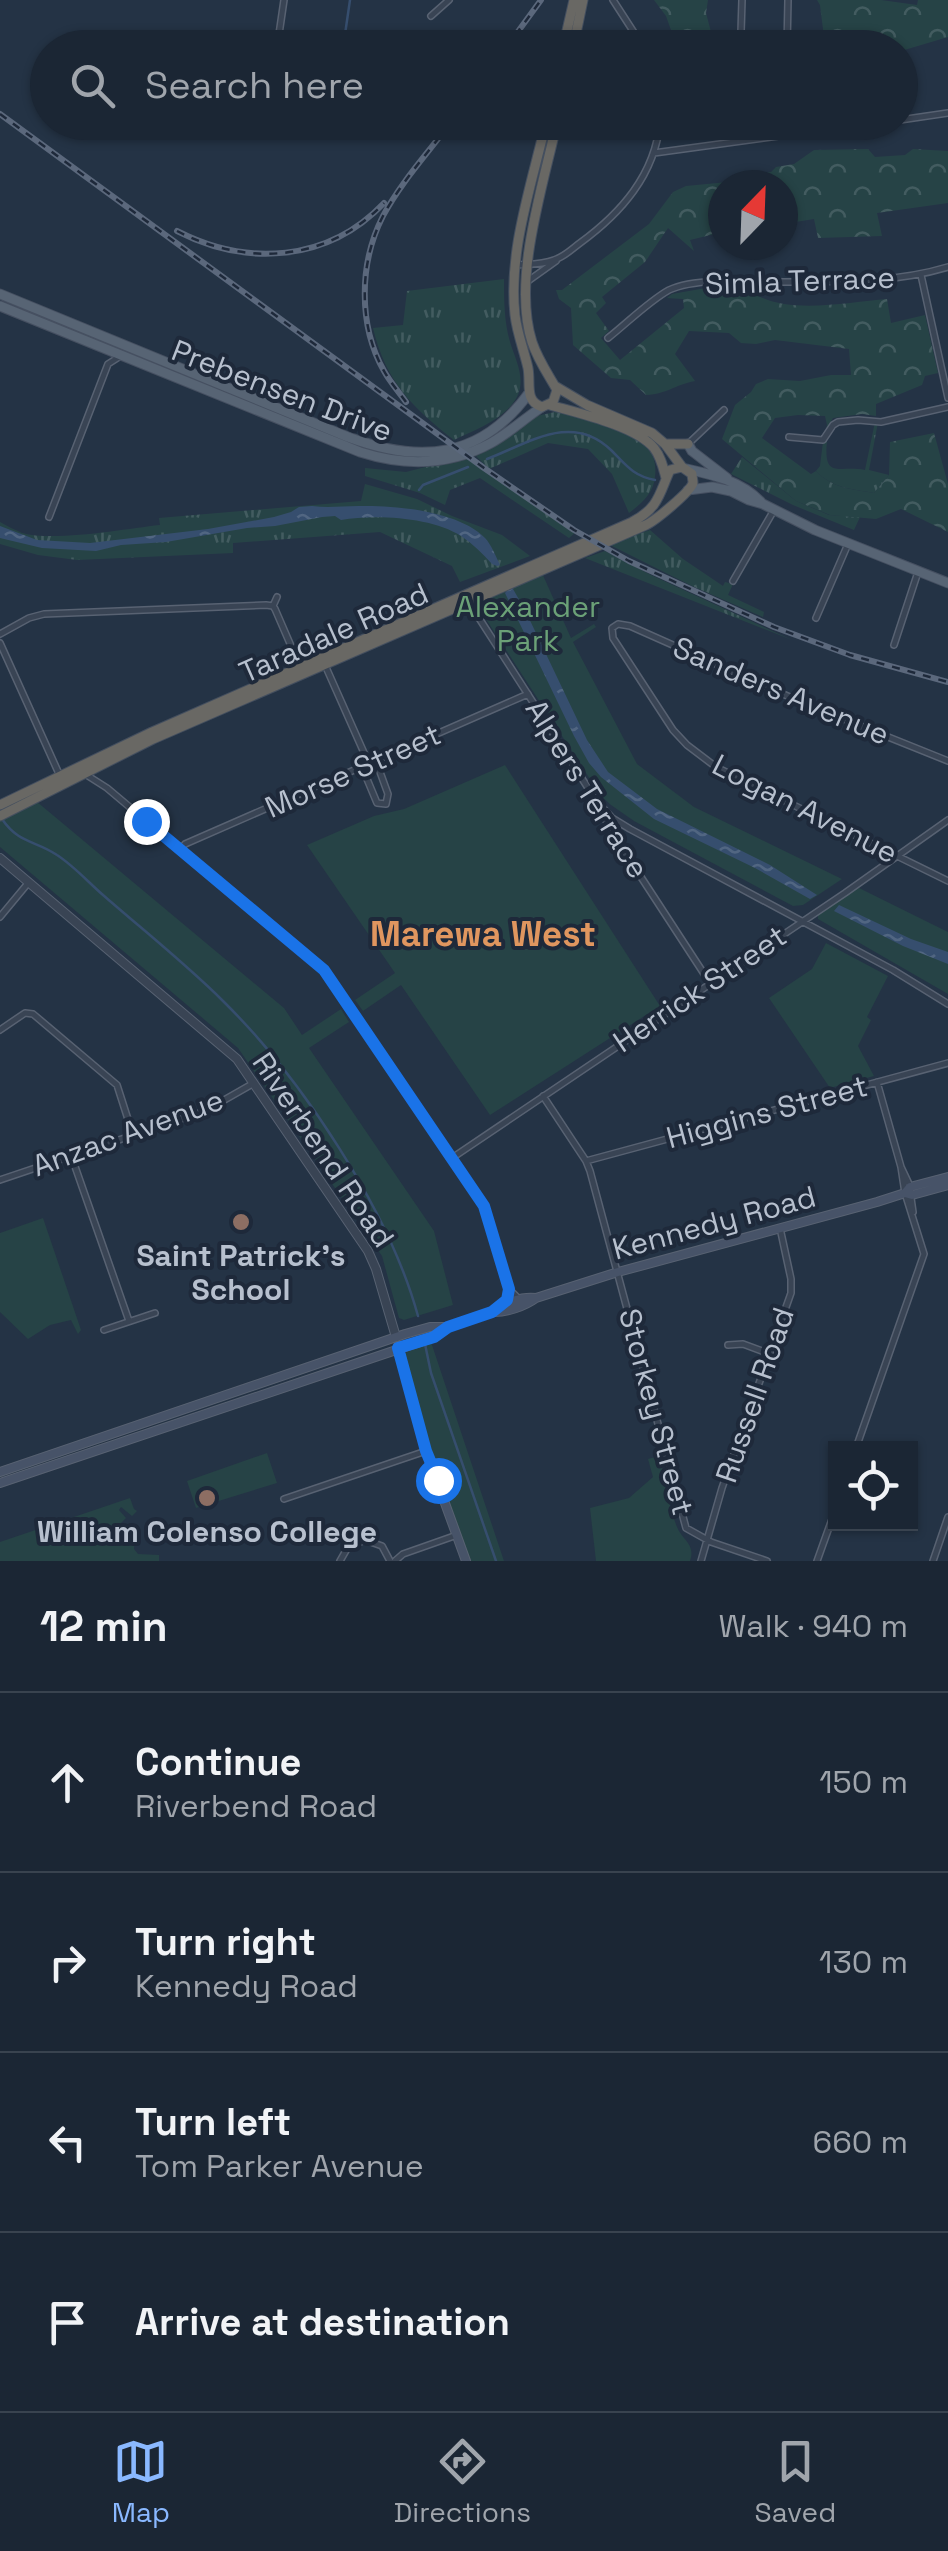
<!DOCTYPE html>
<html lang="en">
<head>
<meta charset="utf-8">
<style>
	body { margin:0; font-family:"Space Grotesk",sans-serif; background:#242e3c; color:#f1f3f6 }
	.controls { position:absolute; right:30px; bottom:30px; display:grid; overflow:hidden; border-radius:0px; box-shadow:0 2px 8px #0004 }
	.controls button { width:90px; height:90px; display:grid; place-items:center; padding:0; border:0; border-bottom:2px solid #39434f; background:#1b2634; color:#f1f3f6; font:50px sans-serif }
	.compass { position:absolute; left:708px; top:170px; width:90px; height:90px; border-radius:50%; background:#1b2634; box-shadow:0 2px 8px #0004; rotate:23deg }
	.stop { position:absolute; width:30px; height:30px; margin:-22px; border:8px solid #1a73e8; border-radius:50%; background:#fff }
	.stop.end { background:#1a73e8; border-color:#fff; box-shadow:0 2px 10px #0008 }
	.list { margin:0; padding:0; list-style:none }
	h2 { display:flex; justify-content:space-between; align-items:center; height:130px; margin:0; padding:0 40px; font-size:42px }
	h2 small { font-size:32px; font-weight:400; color:#a0a5ac }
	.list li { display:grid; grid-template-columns:65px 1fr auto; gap:30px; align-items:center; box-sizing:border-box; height:180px; padding:0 40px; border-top:2px solid #39434f }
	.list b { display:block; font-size:38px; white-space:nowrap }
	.list p { margin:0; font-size:32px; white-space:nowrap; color:#a0a5ac }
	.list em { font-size:32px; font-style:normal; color:#a0a5ac }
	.icon { flex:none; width:55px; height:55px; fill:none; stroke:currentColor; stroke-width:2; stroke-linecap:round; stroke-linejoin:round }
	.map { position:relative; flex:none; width:948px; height:1561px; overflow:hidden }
	.search { position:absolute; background:#1b2634; box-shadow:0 2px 8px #0004; left:30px; right:30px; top:30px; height:110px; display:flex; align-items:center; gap:25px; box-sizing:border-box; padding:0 35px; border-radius:55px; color:#a0a5ac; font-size:38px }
	.sheet { height:850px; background:#1b2634 }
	nav { display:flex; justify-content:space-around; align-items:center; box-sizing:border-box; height:140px; border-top:2px solid #39434f; background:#1b2634; font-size:28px; color:#a0a5ac }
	nav a { display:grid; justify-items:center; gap:5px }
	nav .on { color:#8ab8ff }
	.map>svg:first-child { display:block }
</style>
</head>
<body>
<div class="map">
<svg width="948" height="1561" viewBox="0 0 948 1561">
	<defs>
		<pattern id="grass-tufts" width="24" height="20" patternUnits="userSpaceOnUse" patternTransform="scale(2.5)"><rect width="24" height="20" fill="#264346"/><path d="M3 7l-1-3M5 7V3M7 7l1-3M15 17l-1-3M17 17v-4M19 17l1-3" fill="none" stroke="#435c60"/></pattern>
		<pattern id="forest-crowns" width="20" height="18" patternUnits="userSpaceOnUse" patternTransform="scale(2.5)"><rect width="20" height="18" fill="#264346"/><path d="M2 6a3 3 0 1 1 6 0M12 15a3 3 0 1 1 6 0" fill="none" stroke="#435c60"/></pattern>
		<pattern id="water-ripples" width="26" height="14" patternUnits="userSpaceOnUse" patternTransform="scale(2.5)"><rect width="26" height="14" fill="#364e6e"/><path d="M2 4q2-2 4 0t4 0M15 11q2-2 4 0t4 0" fill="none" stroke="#516682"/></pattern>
	</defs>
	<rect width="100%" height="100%" fill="#243345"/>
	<path fill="url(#grass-tufts)" d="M504,279C504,300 504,321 510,342C514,356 523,372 520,388C514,416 477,429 454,440C412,407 386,382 373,328L403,325L407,291Z
		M559,411C581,417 640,432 651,453C655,459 656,469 655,476C654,493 642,503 629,513L612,474L588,449L548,443L489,469L476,456L496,446L537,416Z
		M875,422H878L869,470L889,475L874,493C852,489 832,488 816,471L820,466L823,442L827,441C823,480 839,465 865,470Z
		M464,457L577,531L569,538L480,478L450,490L445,505L420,493L365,476V468L406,472Z
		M742,457L796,501L829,515L860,517L854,530L793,505L731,474Z
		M365,484L417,499L452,516L502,535L530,556L460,582L452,566L380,532L233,543V553L77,560L38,555L0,544V522C7,526 15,530 22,533C55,542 124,529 160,525L159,518L361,501Z
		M650,530L683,559L723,586L725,582L733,584L728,595L764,612L763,617L692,586L608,544Z
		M605,551L651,575L792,640L585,558Z"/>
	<path fill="url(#forest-crowns)" d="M654,0H708L706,13L715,47H677L666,16Z
		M817,0H881L917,5L918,0H948V37L901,51L900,48L840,47L824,37L820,5Z
		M868,149L875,157L905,155L913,149L948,151V203L877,213L882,236L818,238L814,219L783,224V185H723V232L690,240L694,251L668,228L645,262L602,297L606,303L596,313L609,331L601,338L620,360L684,308L683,299L667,298L672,294L723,285L745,286C775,318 846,302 887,299L891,323L925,315L938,373L925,376L922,385L876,404V416L862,414L833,418L826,430L827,425L825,416L798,415L775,418L762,438L811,474L816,471C832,488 851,489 874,493L889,475L890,442L934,433L948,484V532L901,509L876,519L830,515L796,501L722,439L735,405L751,392L756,384L768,379L800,381L831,375H851L849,349L775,340L756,344L741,343L729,333L689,331L675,354L695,381C674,385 667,394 646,395L630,380L611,378L573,345L571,308L559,299L556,290H562L649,224L673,192L686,186L749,180L748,175L771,172L776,167L794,164L814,150Z"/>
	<path fill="#264346" d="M542,573L571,638L594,624L596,627L573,642L637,764L694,807L842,879L803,905L793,906L634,821L611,805L601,796L480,610L482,601Z
		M505,765L660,1006L490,1115L401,985L363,1011L355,1000L395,973L307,845L374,816L404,809Z
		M36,801L284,1008L302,1035L341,1009L349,1022L309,1048L434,1231L453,1305L404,1320L399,1318L382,1256L238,1048L0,847V819Z
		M857,887L948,932V994L818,919V915Z
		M826,943L888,976L867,1017L871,1020L858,1046L874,1076L830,1088L769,998L812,969Z
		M43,1218L81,1330L78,1334L71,1320L50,1325L28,1339L0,1312V1233Z
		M431,1342L504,1561H468L429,1444L405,1353Z
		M267,1453L277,1483L196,1508L187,1481Z
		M659,1456C665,1479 668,1505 677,1527C682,1540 696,1544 690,1561H596L590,1508L629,1498L653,1477L648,1459Z
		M130,1498L134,1509L137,1511L132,1516L121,1507L119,1510L126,1518L117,1527L125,1531L132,1529V1535L135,1536L134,1549L138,1554L159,1555V1561H0V1542Z"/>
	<path fill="url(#water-ripples)" d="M312,506C328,508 343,506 359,506C394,505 459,511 485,538C491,544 496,557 500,565L497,566L492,564C483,554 473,544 461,536C432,517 375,514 341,520L335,516L322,517L275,526L247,528L166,542L121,545L96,551L42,548L0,538V526L37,540L90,543L208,529L274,517L291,512L299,507Z
		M509,588L513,589L525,610L587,740L608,772L657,809L770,865L817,895L810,899L755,868L654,819L601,777L589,763L574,736L505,593Z
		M839,905L911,939L948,952V964L903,946L834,911Z"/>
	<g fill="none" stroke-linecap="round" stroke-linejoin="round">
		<path stroke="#364e6e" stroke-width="2.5" d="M343,48L350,0
			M487,459C529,443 572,412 611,450C626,465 633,476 655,480
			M419,490L423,485L468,467
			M2,819C19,844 35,840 57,855C74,866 88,882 103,895C143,930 186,964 223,1001C301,1078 389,1210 418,1316
			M425,1344L431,1373L496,1561"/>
		<g stroke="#586272" stroke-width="8">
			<path id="minor" d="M613,0L644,48
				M431,16L449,0
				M741,32L742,0
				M277,48L284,0
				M787,48L788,0
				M900,120L948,113
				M793,122L794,135
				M654,153L882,122
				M515,265C528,264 542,265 554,260C564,257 572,249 580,243C621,213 655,175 660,122
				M921,275L948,398
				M528,281L556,261
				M608,338C626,324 649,301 669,290C698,276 761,282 793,282C844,282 899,282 948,267
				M789,437L823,440L833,425L838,422L858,420L881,422L948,407
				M688,444L724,410
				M49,517L108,364L119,357
				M733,581L774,510
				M468,601L597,802L611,831L710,983
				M273,606L277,597
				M816,618L848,544
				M0,634L29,618L44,614L266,605L273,606L275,609L301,669
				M0,643L60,776
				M894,645L918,572
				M325,665L369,764
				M948,761L801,702L630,626L618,624L612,628L613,638L673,730L687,745L716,767L948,881
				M362,767L377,803L386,804L388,794L376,761
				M85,774L107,788L323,970L483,1206L509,1289L518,1298
				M603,808L612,818L630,829L893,970L948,1004
				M180,850L185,844L528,694
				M0,917L29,882
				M0,1030L25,1013L33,1014L117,1085L133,1135
				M543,1096L586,1161L590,1171L686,1528L711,1542L767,1561
				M71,1155L129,1321
				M452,1158L845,893L948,820
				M586,1161L948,1063
				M901,1167L909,1184L913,1212
				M0,1180L205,1111L254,1083
				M104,1330L155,1313
				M728,1345L743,1344L770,1354
				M856,1448L924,1254L905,1193L901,1167L877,1082
				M284,1499L426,1451
				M340,1561L348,1547L365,1540L382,1546L390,1561
				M395,1561L403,1554L457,1535
				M701,1561L722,1488L791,1293V1279L780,1228
				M817,1561L836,1508
				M933,1561L948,1517"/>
		</g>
		<g stroke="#586272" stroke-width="10">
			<path id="tertiary" d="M0,858L237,1059L368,1251L376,1269L396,1337"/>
		</g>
		<g stroke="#586272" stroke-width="10">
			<path id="secondary" d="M905,1193L912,1195L948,1185
				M492,1312C503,1303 522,1296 536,1298
				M398,1346L426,1451L466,1561
				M0,1472L405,1334L430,1327H448L492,1312C506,1313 525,1306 536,1298L618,1272L877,1202L905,1193L910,1187L948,1177
				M0,1483L435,1337L448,1327"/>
		</g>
		<g stroke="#465061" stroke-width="11">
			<path id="primary" d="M0,294L348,437C420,464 481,459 529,393
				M0,306L360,452C404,466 449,466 491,443C509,433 525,418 542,407
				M688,444L692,451L727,478
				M687,469C714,475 741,481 761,502
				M688,490L712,487L731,491L749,500L763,504L815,530L948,583"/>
		</g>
		<g stroke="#444f5f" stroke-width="11">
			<path id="trunk" d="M563,48L574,0
				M573,48L583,0
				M546,122C532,184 508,251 515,315C517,333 524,350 528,368C531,384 524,401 542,407L553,402L557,390C548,374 538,360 532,342C512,280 543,186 557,122
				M555,386L587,405L652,433L665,444L682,467
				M550,405C578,413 636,426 654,448C661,457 663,467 666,478
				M665,444H688
				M0,805L152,732L632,522C659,508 659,494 670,470L682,467L692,474C692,477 693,480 693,483C690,492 656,520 646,525L153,739L0,816"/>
		</g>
		<use href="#minor" stroke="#394454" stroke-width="5"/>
		<use href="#tertiary" stroke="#394454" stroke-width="8"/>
		<use href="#secondary" stroke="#475368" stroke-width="8"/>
		<use href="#primary" stroke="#576474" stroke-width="9"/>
		<use href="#trunk" stroke="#696864" stroke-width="9"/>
		<g stroke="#5b687c" stroke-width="6">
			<path id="rail" d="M506,48L541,0
				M0,114L484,468L574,530L629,561L774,627L850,655L948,682
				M177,231C247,267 328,262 384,203
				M406,402C399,392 390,382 384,371C358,325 359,263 383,216C401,182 428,153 451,122"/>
		</g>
		<use href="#rail" stroke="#1e293a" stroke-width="2.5" stroke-dasharray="8" stroke-linecap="butt"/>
	</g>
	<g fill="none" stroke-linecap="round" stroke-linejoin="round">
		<path stroke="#1a73e8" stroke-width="12" d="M146,821L324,970L484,1206L509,1289L507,1300L492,1312L448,1327L434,1337L398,1348L426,1451L438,1480"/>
	</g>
	<g fill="#8d6e63" stroke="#1e293a" stroke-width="4">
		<circle cx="241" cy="1222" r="10"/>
		<circle cx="207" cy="1498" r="10"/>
	</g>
	<g text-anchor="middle" stroke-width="8" stroke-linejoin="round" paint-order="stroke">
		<g font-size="30" fill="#b7c0ce" stroke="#1e293a">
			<text transform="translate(800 281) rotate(-2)" y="10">Simla Terrace</text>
			<text transform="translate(282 391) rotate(21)" y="10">Prebensen Drive</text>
			<text transform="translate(334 633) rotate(-24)" y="10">Taradale Road</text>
			<text transform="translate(781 691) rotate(23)" y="10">Sanders Avenue</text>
			<text transform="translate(353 771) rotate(-24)" y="10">Morse Street</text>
			<text transform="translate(587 789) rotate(58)" y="10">Alpers Terrace</text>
			<text transform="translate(805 809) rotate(27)" y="10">Logan Avenue</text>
			<text transform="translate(700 989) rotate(-34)" y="10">Herrick Street</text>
			<text transform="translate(767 1112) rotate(-15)" y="10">Higgins Street</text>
			<text transform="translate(128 1133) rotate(-20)" y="10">Anzac Avenue</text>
			<text transform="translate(323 1150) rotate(56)" y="10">Riverbend Road</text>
			<text transform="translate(714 1223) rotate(-15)" y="10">Kennedy Road</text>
			<text transform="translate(755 1395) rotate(-71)" y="10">Russell Road</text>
			<text transform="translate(656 1412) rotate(75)" y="10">Storkey Street</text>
		</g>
		<g font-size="30" fill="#6ba177" stroke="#1e293a">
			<text x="528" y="617">Alexander<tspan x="528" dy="34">Park</tspan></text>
		</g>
		<g font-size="30" font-weight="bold" fill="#b7c0ce" stroke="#1e293a">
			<text x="241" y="1266">Saint Patrick's<tspan x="241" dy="34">School</tspan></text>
			<text x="207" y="1542">William Colenso College</text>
		</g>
		<g font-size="35" font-weight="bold" fill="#e0965f" stroke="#1e293a">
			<text x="483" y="946">Marewa West</text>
		</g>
	</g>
</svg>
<div class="controls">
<button><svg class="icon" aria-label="locate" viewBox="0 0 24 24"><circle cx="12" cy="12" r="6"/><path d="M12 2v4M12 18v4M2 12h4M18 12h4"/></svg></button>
</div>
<svg class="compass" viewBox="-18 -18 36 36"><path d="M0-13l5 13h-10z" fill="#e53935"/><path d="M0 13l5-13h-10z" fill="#a0a5ac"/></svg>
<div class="stop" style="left:438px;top:1480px"></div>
<div class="stop end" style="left:146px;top:821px"></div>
<div class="search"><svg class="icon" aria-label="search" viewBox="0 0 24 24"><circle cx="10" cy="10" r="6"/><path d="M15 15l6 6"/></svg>Search here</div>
</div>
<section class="sheet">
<h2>12 min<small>Walk · 940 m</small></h2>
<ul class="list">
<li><svg class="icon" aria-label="ahead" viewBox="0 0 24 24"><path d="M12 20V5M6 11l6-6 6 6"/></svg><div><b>Continue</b><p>Riverbend Road</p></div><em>150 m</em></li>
<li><svg class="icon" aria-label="right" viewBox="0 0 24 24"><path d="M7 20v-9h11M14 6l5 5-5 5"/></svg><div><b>Turn right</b><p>Kennedy Road</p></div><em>130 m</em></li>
<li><svg class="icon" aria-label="left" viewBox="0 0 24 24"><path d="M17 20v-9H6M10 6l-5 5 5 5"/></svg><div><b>Turn left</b><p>Tom Parker Avenue</p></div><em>660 m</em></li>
<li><svg class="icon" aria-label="arrive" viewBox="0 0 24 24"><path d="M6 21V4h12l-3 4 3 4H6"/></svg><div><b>Arrive at destination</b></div></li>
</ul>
</section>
<nav>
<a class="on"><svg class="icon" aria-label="map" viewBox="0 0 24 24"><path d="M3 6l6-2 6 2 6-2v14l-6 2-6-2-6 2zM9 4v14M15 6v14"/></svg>Map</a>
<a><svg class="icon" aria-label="directions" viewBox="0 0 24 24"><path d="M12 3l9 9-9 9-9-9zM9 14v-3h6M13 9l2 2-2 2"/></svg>Directions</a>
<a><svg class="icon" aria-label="saved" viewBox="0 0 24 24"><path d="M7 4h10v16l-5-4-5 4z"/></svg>Saved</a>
</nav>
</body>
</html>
